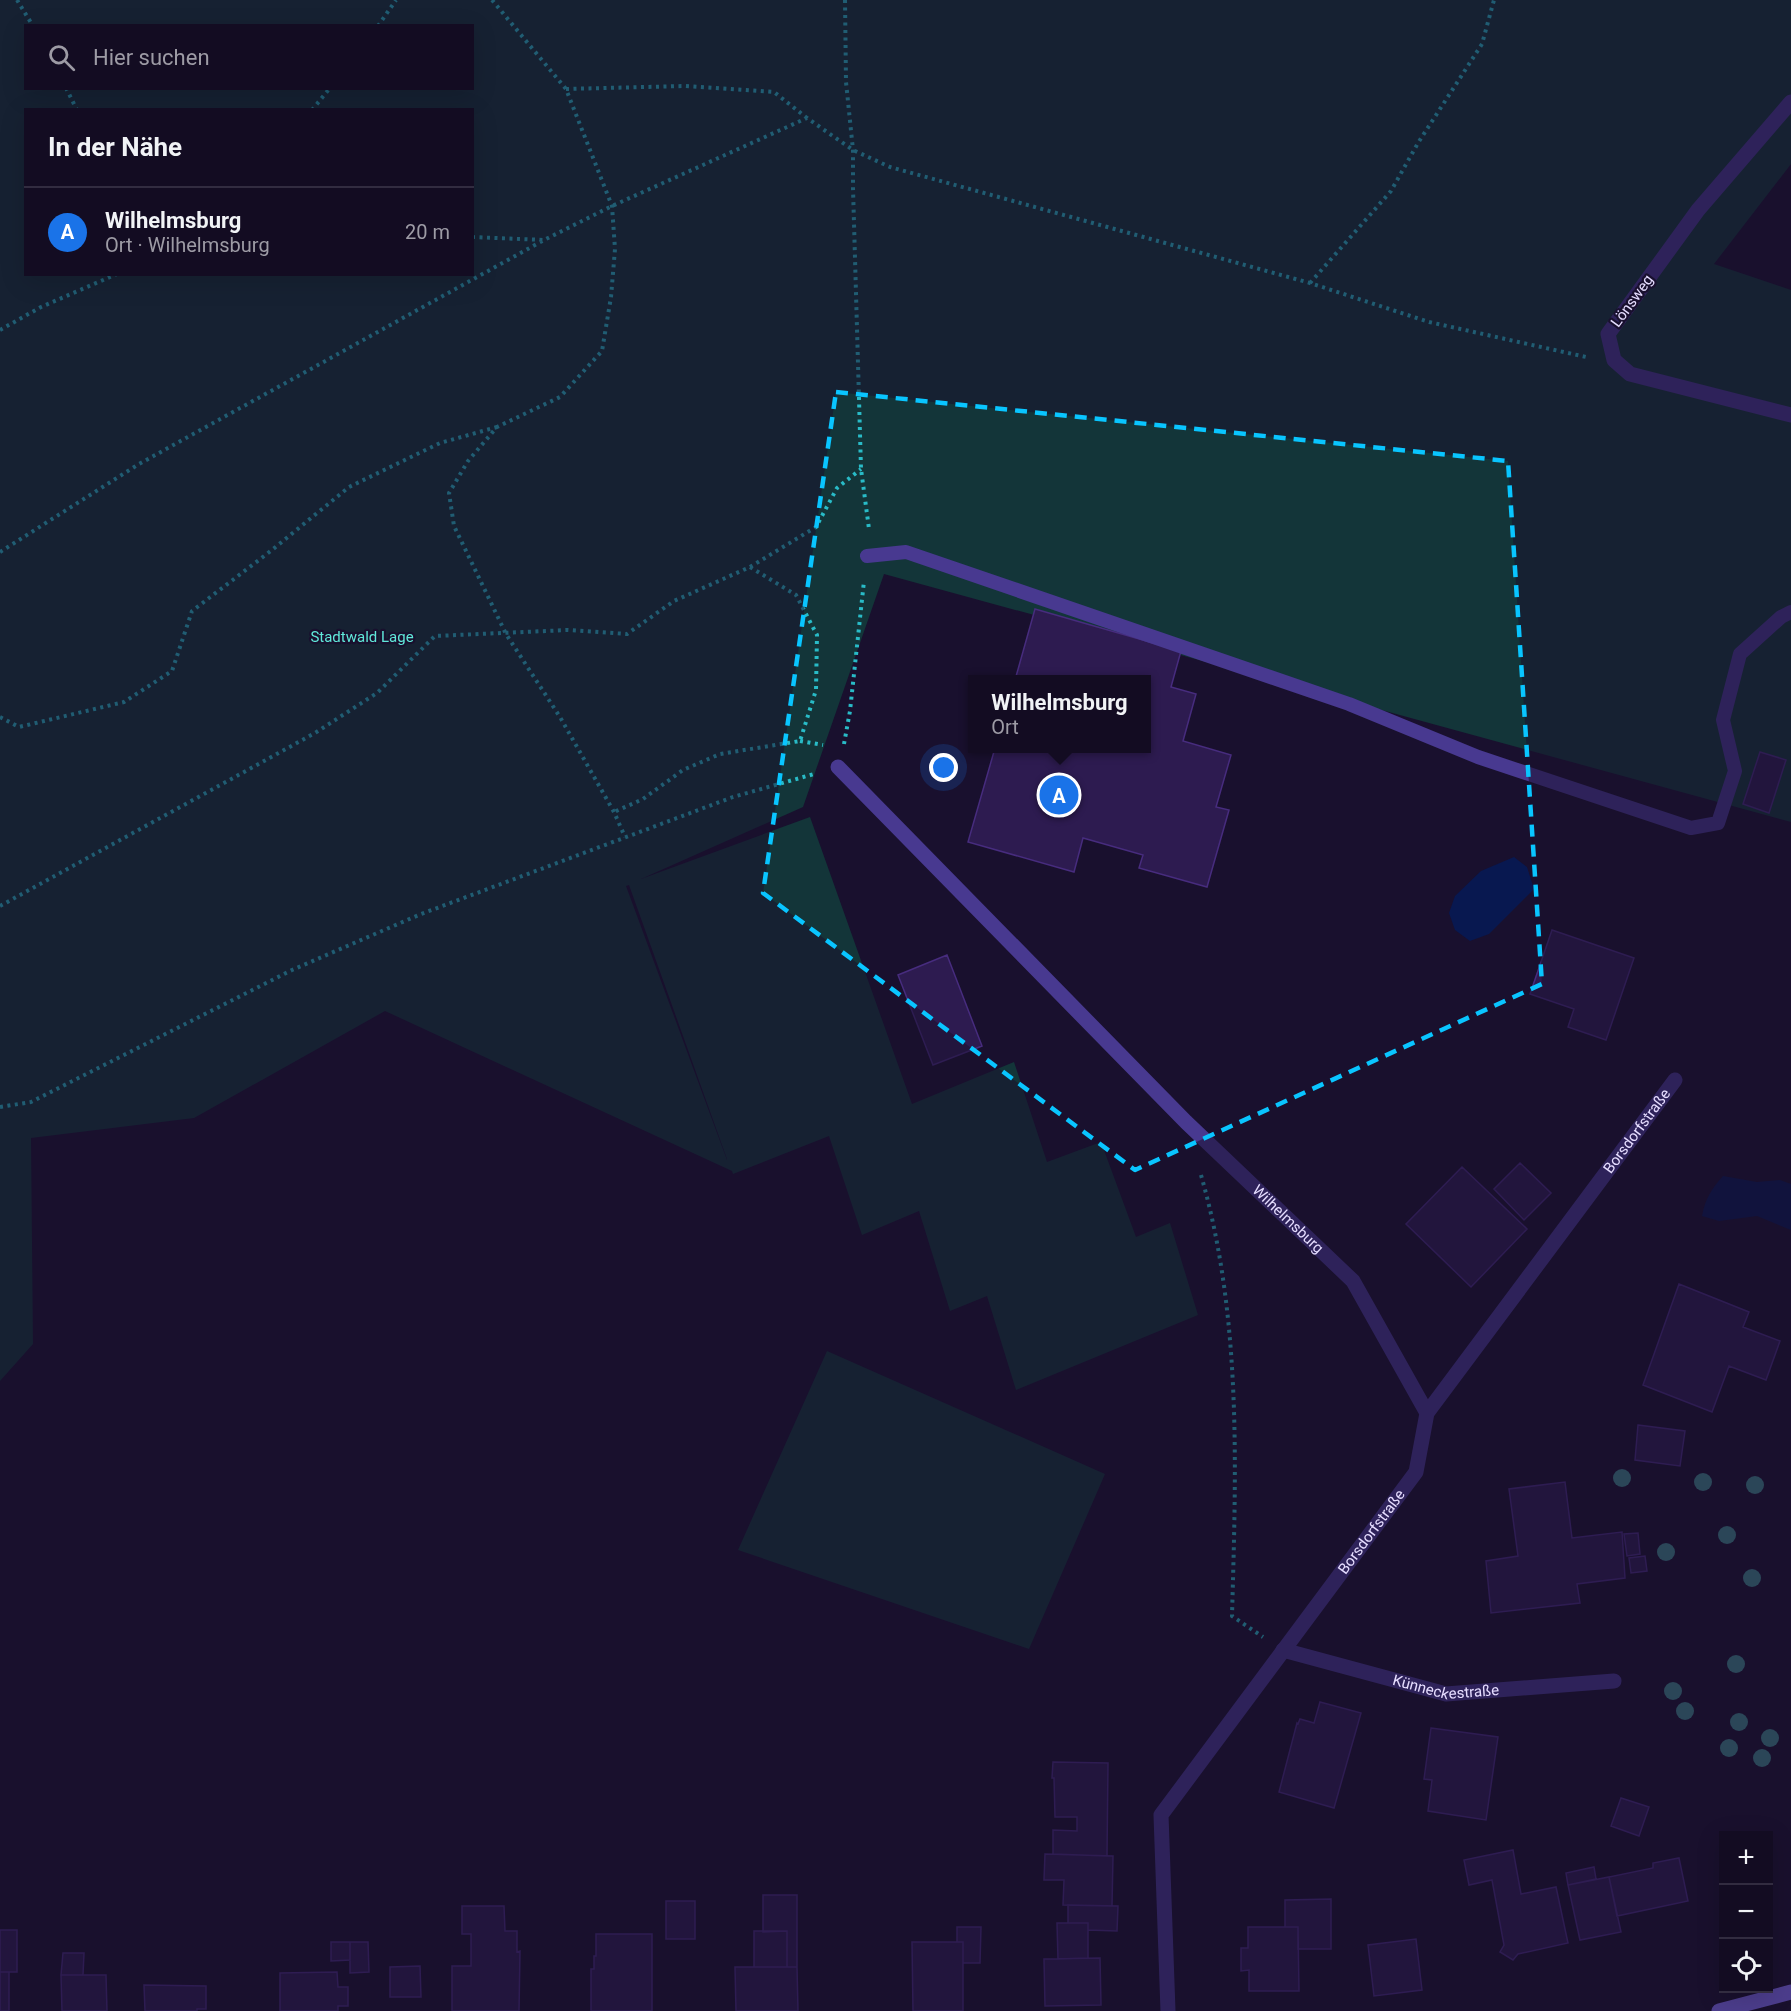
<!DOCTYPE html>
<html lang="de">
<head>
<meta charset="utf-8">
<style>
	body { margin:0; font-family:Roboto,sans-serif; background:#1c152a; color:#f1f3f6 }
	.controls { position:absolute; right:18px; bottom:18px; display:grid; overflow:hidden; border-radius:0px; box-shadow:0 6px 24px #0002 }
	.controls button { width:54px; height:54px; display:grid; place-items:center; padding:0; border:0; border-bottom:2px solid #322c40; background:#130c22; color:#f1f3f6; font:30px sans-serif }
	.you { position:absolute; left:944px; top:768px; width:21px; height:21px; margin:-15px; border:4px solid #fff; border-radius:50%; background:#1a73e8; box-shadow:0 0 0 9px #1a73e833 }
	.badge { display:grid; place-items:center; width:39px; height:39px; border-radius:50%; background:#1a73e8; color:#fff; font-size:20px; font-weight:700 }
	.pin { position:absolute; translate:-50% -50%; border:3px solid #fff; box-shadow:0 2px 6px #0006 }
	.popup { position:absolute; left:968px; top:675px; width:183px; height:78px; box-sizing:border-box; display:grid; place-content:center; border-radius:0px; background:#130c22; filter:drop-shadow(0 2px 4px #0005); font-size:20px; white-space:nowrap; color:#9d9ba5 }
	.popup b { font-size:22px; color:#f1f3f6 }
	.popup::after { content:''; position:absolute; left:50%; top:100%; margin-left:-12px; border:12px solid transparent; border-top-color:#130c22 }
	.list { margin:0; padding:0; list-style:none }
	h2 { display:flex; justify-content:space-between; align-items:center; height:78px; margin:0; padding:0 24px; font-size:26px }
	h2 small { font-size:20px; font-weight:400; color:#9d9ba5 }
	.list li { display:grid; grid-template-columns:39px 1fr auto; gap:18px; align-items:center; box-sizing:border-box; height:90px; padding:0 24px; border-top:2px solid #322c40 }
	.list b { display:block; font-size:22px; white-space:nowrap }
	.list p { margin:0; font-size:20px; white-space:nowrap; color:#9d9ba5 }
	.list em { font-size:20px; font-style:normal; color:#9d9ba5 }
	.icon { flex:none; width:33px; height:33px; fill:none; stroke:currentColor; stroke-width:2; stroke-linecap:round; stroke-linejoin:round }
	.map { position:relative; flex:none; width:1791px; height:2011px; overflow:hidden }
	.search { position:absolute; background:#130c22; box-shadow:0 6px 24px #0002; left:24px; top:24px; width:450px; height:66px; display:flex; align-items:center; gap:15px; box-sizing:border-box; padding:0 21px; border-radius:0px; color:#9d9ba5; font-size:22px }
	.panel { position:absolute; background:#130c22; box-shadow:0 6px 24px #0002; left:24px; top:108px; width:450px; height:168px; border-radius:0px }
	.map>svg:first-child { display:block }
</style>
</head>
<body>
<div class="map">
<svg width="1791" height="2011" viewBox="0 0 1791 2011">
	<rect width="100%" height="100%" fill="#19102e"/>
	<path fill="#133539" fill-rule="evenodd" d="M0,0H1791V164L1714,264L1791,290V822L884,574L803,807L641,879L810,817L912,1104L1014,1062L1047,1162L1101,1142L1136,1237L1170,1223L1198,1315L1016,1390L987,1296L950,1311L919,1211L862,1235L829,1136L733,1174L732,1171L385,1011L194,1118L31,1138L33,1344L0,1381ZM26,26H472V88H26ZM26,110H472V274H26ZM629,885L727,1159V1160L626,886Z
		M827,1351L1105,1474L1029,1649L738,1550Z"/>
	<path fill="#081850" d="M1514,857L1527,867L1534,889L1489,934L1470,941L1455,930L1449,913L1455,896L1481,871Z
		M1723,1176L1757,1182L1780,1180L1791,1184V1230L1757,1216L1719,1221L1702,1216C1705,1199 1712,1188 1723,1176Z"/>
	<path fill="#2d1b50" stroke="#472c7e" stroke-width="1.5" d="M1035,609L1181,651L1171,687L1196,694L1183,741L1231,755L1216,807L1229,810L1207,887L1139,868L1143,855L1083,838L1074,872L968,842L995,748H1146V680H1015Z
		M1760,752L1786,760L1769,813L1743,804Z
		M1552,930L1634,958L1606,1040L1568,1027L1574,1009L1530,994Z
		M947,955L982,1046L933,1065L898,975Z
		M1520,1163L1551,1193L1524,1220L1494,1189Z
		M1462,1167L1527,1229L1471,1287L1406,1224Z
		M1679,1284L1749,1312L1743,1327L1780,1341L1766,1380L1729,1366L1712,1412L1643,1385Z
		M1638,1425L1685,1431L1680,1466L1635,1460Z
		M1565,1482L1572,1538L1622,1532L1625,1578L1577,1584L1580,1603L1491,1613L1486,1561L1518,1556L1509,1489Z
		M1638,1533L1640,1554L1627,1556L1624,1534Z
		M1645,1556L1647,1571L1631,1573L1629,1558Z
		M1320,1702L1361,1713L1334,1808L1279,1792L1297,1723L1298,1724L1300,1719L1314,1723Z
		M1431,1728L1498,1737L1486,1820L1428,1811L1432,1780L1424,1779Z
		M1053,1762L1108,1763L1107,1856L1053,1854V1830L1077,1831V1817H1055L1054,1778H1052Z
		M1621,1798L1649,1807L1639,1836L1611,1826Z
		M1513,1850L1521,1894L1556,1887L1568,1943L1518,1954L1513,1960L1500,1952L1504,1945L1492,1880L1469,1885L1464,1860Z
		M1045,1854L1113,1856L1112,1906L1063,1905L1064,1880H1044Z
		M1679,1858L1688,1901L1617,1916L1609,1877L1653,1868V1863Z
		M1594,1867L1596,1879L1568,1885L1566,1873Z
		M1609,1877L1621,1932L1580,1940L1568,1885Z
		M763,1895H797V1967H787V1931L763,1932Z
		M1331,1899V1949H1298V1927H1285V1900Z
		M666,1901H695V1939H666Z
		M1068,1905L1118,1906L1117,1931L1088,1930V1923H1068Z
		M462,1906H504L505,1931H517V1952L520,1951L519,2011H452V1966H471V1934H462Z
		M1057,1923H1088V1958L1058,1959Z
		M957,1927H981L980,1963H963V1942H957Z
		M1248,1927H1298L1299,1991H1249V1970L1241,1971V1948H1248Z
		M0,1930H17V1972H0Z
		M754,1931H787V1967H754Z
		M596,1934H652V2011H591V1969H594V1956H596Z
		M1416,1939L1422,1990L1374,1996L1368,1945Z
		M331,1942H350V1960L331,1961Z
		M350,1942H368L369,1972L350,1973Z
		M912,1942H963V2011H913Z
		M63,1953H84L83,1975H61Z
		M1100,1958L1101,2005L1045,2006L1044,1959Z
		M420,1966L421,1997H390V1967Z
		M735,1967H797L798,2011H736Z
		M0,1972H9V2011H0Z
		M337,1972L338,1987H348V2006H338V2011H280V1973Z
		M61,1975H106L107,2011H62Z
		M144,1985L206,1986V2009H197V2011H145Z"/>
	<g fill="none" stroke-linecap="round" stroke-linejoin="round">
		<path stroke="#29bbc7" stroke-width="4" stroke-dasharray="3 4.5" stroke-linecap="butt" d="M17,0L33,26
			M492,0L566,89L612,206L615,249L611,297L602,351L560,397L497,427L468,461L449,493L454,526L506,634L560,717L614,812L625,837
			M845,0L846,82L853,150V188L861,469L869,529
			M378,26L396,0
			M66,88L77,110
			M566,89L685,86L774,92L807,118
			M312,110L330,88
			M472,237L544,240
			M1310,283L1391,191L1418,143L1482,44L1494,0
			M0,330L41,307L117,274
			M0,552L139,464L544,240L612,206L807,118L853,150L890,167L1310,283L1429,322L1586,357
			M750,567L816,527L837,488L861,469
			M0,717L19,727L124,702L172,671L192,611L272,550L349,487L440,443L497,427
			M800,741L823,745
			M844,744L850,711L864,581
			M0,906L315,733L377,693L435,636L568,630L627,634L674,601L750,567L796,595L817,635L816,690L800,741L720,754L683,770L643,799L614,812
			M0,1107L31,1102L292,970L421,914L733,797L814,774
			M1201,1175C1242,1318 1236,1469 1232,1616L1263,1637"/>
		<path stroke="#483990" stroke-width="14" d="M867,556L906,552L1349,704L1478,757L1691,828L1718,823L1735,771L1723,720L1740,654L1781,617L1791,612"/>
		<g stroke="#483990" stroke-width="15">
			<path d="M1791,102L1698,210L1608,334L1614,360L1630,374L1791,415"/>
			<path id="s1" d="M838,767L1186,1122L1353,1281L1427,1413"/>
			<path id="s2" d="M1283,1650L1446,1694L1614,1681"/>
			<path id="s3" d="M1168,2011L1161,1815L1416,1472L1427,1413L1675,1080"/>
		</g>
		<path stroke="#8b74ff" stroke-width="15" d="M1719,2011L1791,1992"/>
	</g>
	<g fill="#40878c">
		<circle cx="1622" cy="1478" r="9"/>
		<circle cx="1703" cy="1482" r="9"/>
		<circle cx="1755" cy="1485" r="9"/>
		<circle cx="1727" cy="1535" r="9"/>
		<circle cx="1666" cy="1552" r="9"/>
		<circle cx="1752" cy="1578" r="9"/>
		<circle cx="1736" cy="1664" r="9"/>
		<circle cx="1673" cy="1691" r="9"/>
		<circle cx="1685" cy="1711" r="9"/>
		<circle cx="1739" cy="1722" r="9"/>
		<circle cx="1770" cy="1738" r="9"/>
		<circle cx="1729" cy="1748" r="9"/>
		<circle cx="1762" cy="1758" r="9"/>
	</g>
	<path d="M0 0H1791V2011H0ZM836,392L1508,461L1542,984L1135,1170L763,893Z" fill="#19102e" fill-opacity=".55" fill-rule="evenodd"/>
	<path fill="none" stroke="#09c5ff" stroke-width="4.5" stroke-dasharray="12 8" stroke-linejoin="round" d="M836,392L1508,461L1542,984L1135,1170L763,893Z"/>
	<g text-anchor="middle" stroke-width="4.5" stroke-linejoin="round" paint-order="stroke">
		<g font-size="15" fill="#e6ddff" stroke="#19102e">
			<text transform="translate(1632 301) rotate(-54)" y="5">Lönsweg</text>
			<text dy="5" stroke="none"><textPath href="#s3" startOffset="1035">Borsdorfstraße</textPath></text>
			<text dy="5" stroke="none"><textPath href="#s1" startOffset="638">Wilhelmsburg</textPath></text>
			<text dy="5" stroke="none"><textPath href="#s3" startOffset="549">Borsdorfstraße</textPath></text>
			<text dy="5" stroke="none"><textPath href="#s2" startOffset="168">Künneckestraße</textPath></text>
		</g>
		<g font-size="15" fill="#60e8d9" stroke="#19102e">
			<text x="362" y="642">Stadtwald Lage</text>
		</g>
	</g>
</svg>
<div class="controls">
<button>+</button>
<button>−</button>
<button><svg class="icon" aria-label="locate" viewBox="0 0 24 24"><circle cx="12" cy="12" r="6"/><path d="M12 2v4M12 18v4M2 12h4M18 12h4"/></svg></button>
</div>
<div class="you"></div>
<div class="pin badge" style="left:1059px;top:795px">A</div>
<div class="popup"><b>Wilhelmsburg</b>Ort</div>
<div class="search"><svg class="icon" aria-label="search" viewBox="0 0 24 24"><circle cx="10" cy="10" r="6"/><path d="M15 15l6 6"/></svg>Hier suchen</div>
<section class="panel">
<h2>In der Nähe<small></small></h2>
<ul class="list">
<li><span class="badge">A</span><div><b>Wilhelmsburg</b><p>Ort · Wilhelmsburg</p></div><em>20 m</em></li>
</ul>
</section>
</div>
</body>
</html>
